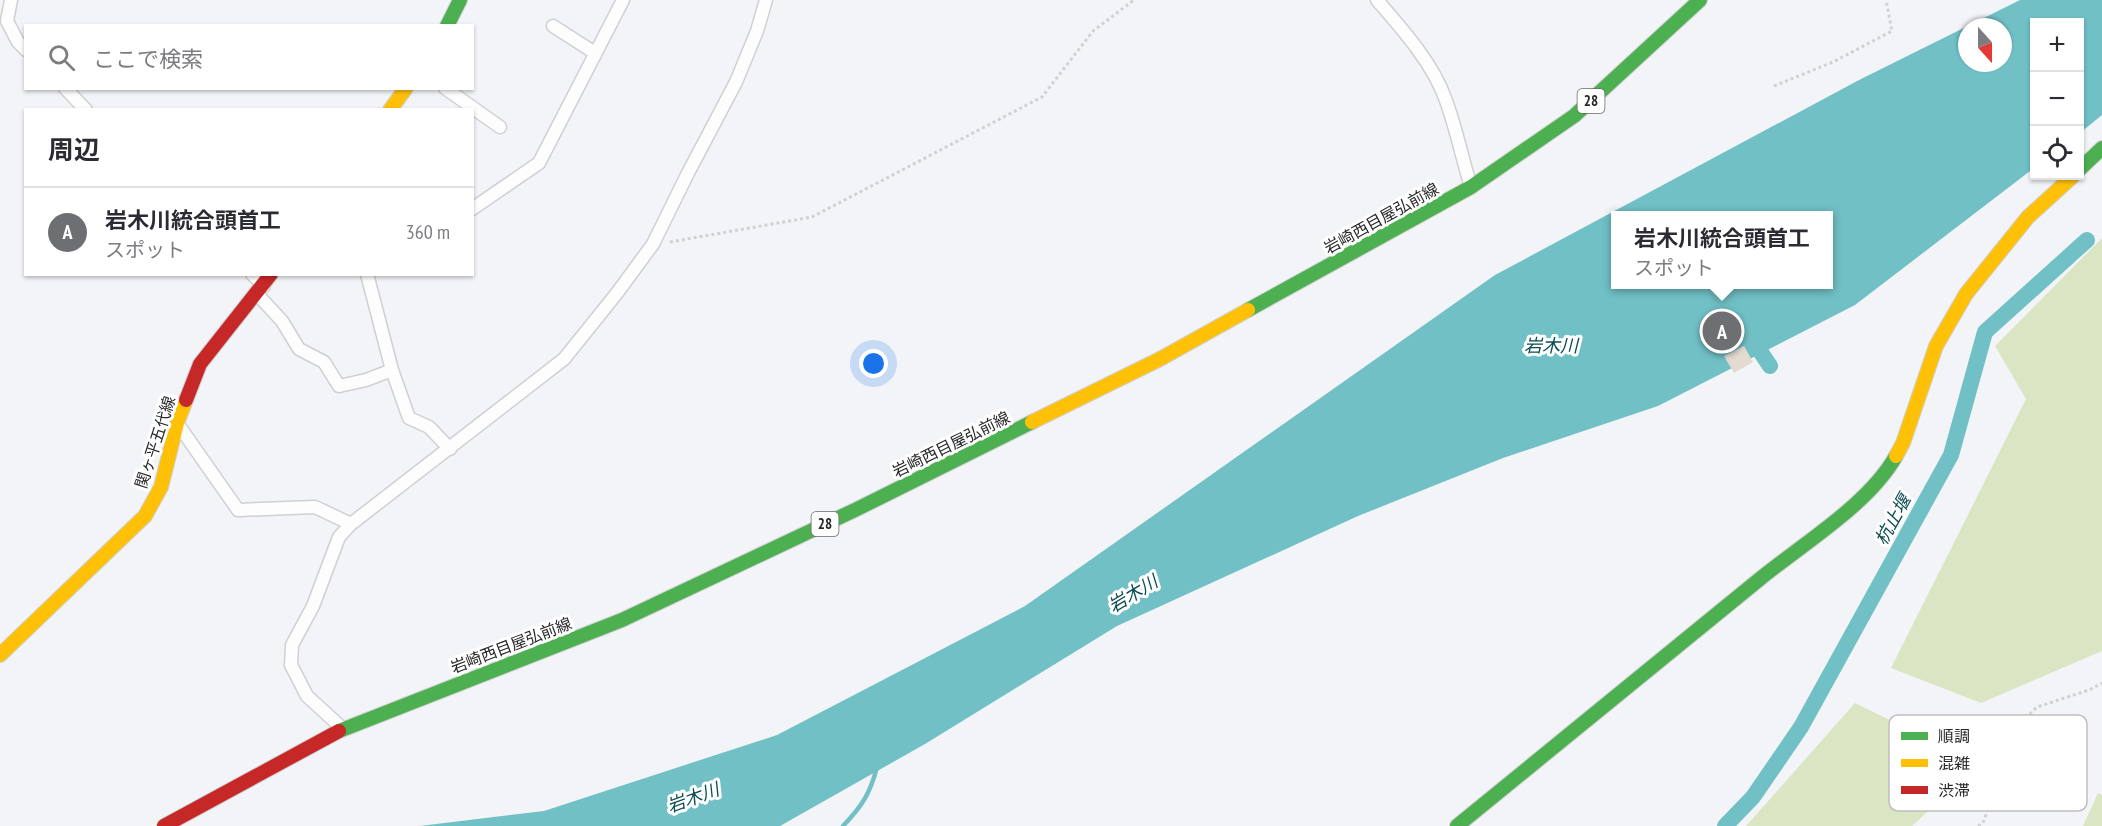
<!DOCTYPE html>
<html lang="ja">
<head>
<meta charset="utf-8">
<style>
	body { margin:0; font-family:"PT Sans Narrow","Noto Sans JP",sans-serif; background:#f7f7f7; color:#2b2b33 }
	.controls { position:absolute; right:18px; top:18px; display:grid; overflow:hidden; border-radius:0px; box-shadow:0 2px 4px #0004 }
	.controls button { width:54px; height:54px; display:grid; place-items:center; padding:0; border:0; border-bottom:2px solid #e1e1e2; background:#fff; color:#2b2b33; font:30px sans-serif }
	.compass { position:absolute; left:1958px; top:18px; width:54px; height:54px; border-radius:50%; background:#fff; box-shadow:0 2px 4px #0004; rotate:159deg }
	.you { position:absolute; left:874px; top:364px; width:21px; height:21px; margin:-15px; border:4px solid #fff; border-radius:50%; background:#1a73e8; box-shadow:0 0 0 9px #1a73e833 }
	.badge { display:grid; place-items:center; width:39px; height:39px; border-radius:50%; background:#6e6f72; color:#fff; font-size:20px; font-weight:700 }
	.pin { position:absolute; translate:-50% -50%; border:3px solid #fff; box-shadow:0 2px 6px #0006 }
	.popup { position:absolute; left:1611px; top:211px; width:222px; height:78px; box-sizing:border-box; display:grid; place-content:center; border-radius:0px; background:#fff; filter:drop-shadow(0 2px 4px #0005); font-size:20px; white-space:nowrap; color:#7c7c81 }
	.popup b { font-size:22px; color:#2b2b33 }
	.popup::after { content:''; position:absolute; left:50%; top:100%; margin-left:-12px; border:12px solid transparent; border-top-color:#fff }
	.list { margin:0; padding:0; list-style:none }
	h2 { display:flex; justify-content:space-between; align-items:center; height:78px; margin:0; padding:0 24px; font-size:26px }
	h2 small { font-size:20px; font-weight:400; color:#7c7c81 }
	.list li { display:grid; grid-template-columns:39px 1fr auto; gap:18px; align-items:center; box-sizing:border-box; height:90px; padding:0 24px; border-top:2px solid #e1e1e2 }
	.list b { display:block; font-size:22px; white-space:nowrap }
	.list p { margin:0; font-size:20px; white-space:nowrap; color:#7c7c81 }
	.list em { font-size:20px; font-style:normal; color:#7c7c81 }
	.icon { flex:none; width:33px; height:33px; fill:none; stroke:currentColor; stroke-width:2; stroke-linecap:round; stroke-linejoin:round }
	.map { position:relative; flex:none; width:2102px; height:826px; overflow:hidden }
	.search { position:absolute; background:#fff; box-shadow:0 2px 4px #0004; left:24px; top:24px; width:450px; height:66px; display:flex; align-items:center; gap:15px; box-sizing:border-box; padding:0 21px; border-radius:0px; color:#7c7c81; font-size:22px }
	.panel { position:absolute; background:#fff; box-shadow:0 2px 4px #0004; left:24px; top:108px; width:450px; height:168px; border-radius:0px }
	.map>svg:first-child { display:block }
</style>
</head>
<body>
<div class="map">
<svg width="2102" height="826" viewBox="0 0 2102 826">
	<rect width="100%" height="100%" fill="#f2f4f7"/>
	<path fill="#dae6c3" d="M2102,238V651L1981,703L1891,668L2026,399L1995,346Z
		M1855,703L1979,764L1912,826H1746Z
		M2098,793L2102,795V826H2083Z"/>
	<path fill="#70c0c6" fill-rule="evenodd" d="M2020,0H2102V115L2080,133V22H2034V168L1855,305L1658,406L1503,458L1358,516L1117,626L925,744L780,826H420L544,811L777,735L1025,606L1495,275L1859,80ZM1967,27H2003V63H1967ZM1616,216H1828V284H1616Z"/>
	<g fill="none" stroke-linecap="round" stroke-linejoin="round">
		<path stroke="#70c0c6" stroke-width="4.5" d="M843,826C862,806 870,794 877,767"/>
		<path stroke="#70c0c6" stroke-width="16" d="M1750,336L1770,366
			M1725,826L1753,797L1801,727L1951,455L1985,332L2087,240"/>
	</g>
	<path fill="#e4dbd0" d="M1727,317L1737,334L1718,345L1708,328Z
		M1744,346L1753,362L1734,373L1724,356Z"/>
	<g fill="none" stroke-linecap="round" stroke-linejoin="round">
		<g stroke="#cfd0d3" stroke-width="15">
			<path id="street" d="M11,0L7,21L18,42L26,50
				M1377,0C1402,29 1432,62 1445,98C1456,127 1462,158 1471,187
				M553,26L595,53
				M65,88L86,110
				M445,88L500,127
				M472,209L539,163L623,0
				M252,274L264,286
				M367,274L392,370L409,418L429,427L450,449
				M257,294L282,321L299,349L324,362L339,386L366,380L392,370
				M177,423L238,510L315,507L351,524
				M343,729L307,696L291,665L292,645L313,606L339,537L351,524L564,359L617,293L653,244L688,173L736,82L757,31L766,0"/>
		</g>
		<g stroke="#cfd0d3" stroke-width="16">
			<path id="fast" d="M447,26L460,0
				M2080,169L2102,148
				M1248,310L1471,187L1574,116L1700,0
				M339,731L622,620L855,510L1032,422
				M1457,826C1558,743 1660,661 1761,578C1804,543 1869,504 1896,456"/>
		</g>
		<g stroke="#cfd0d3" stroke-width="16">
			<path id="slow" d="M390,110L406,88
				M1032,422L1160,359L1248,310
				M1896,456L1903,443L1936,346L1966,294L2028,217L2073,176
				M0,655L145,516L161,487L177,423L186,400"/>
		</g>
		<g stroke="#cfd0d3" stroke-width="16">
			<path id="jam" d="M186,400L200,364L271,274
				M164,826L339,731"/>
		</g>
		<path stroke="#d1d1d3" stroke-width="3" stroke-dasharray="3 3" stroke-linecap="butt" d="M1774,86L1833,62L1892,31L1886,0
			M670,242L812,217L1042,97L1093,31L1134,0
			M1978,826L1983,823L1992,798L2015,729L2037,707L2089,690L2102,683"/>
		<use href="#street" stroke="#fdfdfe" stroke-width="12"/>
		<use href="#fast" stroke="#4caf50" stroke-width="14"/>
		<use href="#slow" stroke="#ffc107" stroke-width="14"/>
		<use href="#jam" stroke="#c62828" stroke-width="14"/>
	</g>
	<g text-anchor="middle" stroke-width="6" stroke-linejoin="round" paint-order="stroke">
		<g fill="#fff" stroke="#68686a" stroke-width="1.5">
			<rect x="1577.5" y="89" width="27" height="24" rx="4.5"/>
			<rect x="811.5" y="512" width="27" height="24" rx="4.5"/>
		</g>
		<g font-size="15" font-weight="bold" fill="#27282a">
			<text x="1591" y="106">28</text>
			<text x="825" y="529">28</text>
		</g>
		<g font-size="16" fill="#27282a" stroke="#fff">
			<text transform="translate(1381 218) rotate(-29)" y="6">岩崎西目屋弘前線</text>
			<text transform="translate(155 442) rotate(-72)" y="6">関ヶ平五代線</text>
			<text transform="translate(951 444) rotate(-26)" y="6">岩崎西目屋弘前線</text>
			<text transform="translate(511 645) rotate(-21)" y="6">岩崎西目屋弘前線</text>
		</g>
		<g font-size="18" font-style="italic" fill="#0c4d52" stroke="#fff">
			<text x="1551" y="352">岩木川</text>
			<text transform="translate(1893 520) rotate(-61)" y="6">杭止堰</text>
			<text transform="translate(1133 594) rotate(-31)" y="6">岩木川</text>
			<text transform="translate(693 798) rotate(-20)" y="6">岩木川</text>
		</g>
	</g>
	<rect x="1889" y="715" width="198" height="96" rx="9" fill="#fff" stroke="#bebebf" stroke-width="1.5"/>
	<rect x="1901" y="732" width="27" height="8" fill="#4caf50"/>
	<rect x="1901" y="759" width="27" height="8" fill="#ffc107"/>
	<rect x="1901" y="786" width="27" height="8" fill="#c62828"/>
	<g font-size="16" fill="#27282a">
		<text x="1938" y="742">順調</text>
		<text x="1938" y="769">混雑</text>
		<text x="1938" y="796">渋滞</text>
	</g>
</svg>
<div class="controls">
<button>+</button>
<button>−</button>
<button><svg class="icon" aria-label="locate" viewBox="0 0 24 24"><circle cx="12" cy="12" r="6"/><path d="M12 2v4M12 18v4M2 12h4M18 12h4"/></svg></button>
</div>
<svg class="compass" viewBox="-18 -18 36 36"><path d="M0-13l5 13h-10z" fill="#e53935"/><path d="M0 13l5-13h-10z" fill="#7c7c81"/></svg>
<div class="you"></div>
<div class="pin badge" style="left:1722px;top:331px">A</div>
<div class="popup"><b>岩木川統合頭首工</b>スポット</div>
<div class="search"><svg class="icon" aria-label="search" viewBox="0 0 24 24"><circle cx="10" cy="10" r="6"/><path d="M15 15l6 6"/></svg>ここで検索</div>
<section class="panel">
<h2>周辺<small></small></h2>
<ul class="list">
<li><span class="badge">A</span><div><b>岩木川統合頭首工</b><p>スポット</p></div><em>360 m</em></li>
</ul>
</section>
</div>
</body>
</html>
